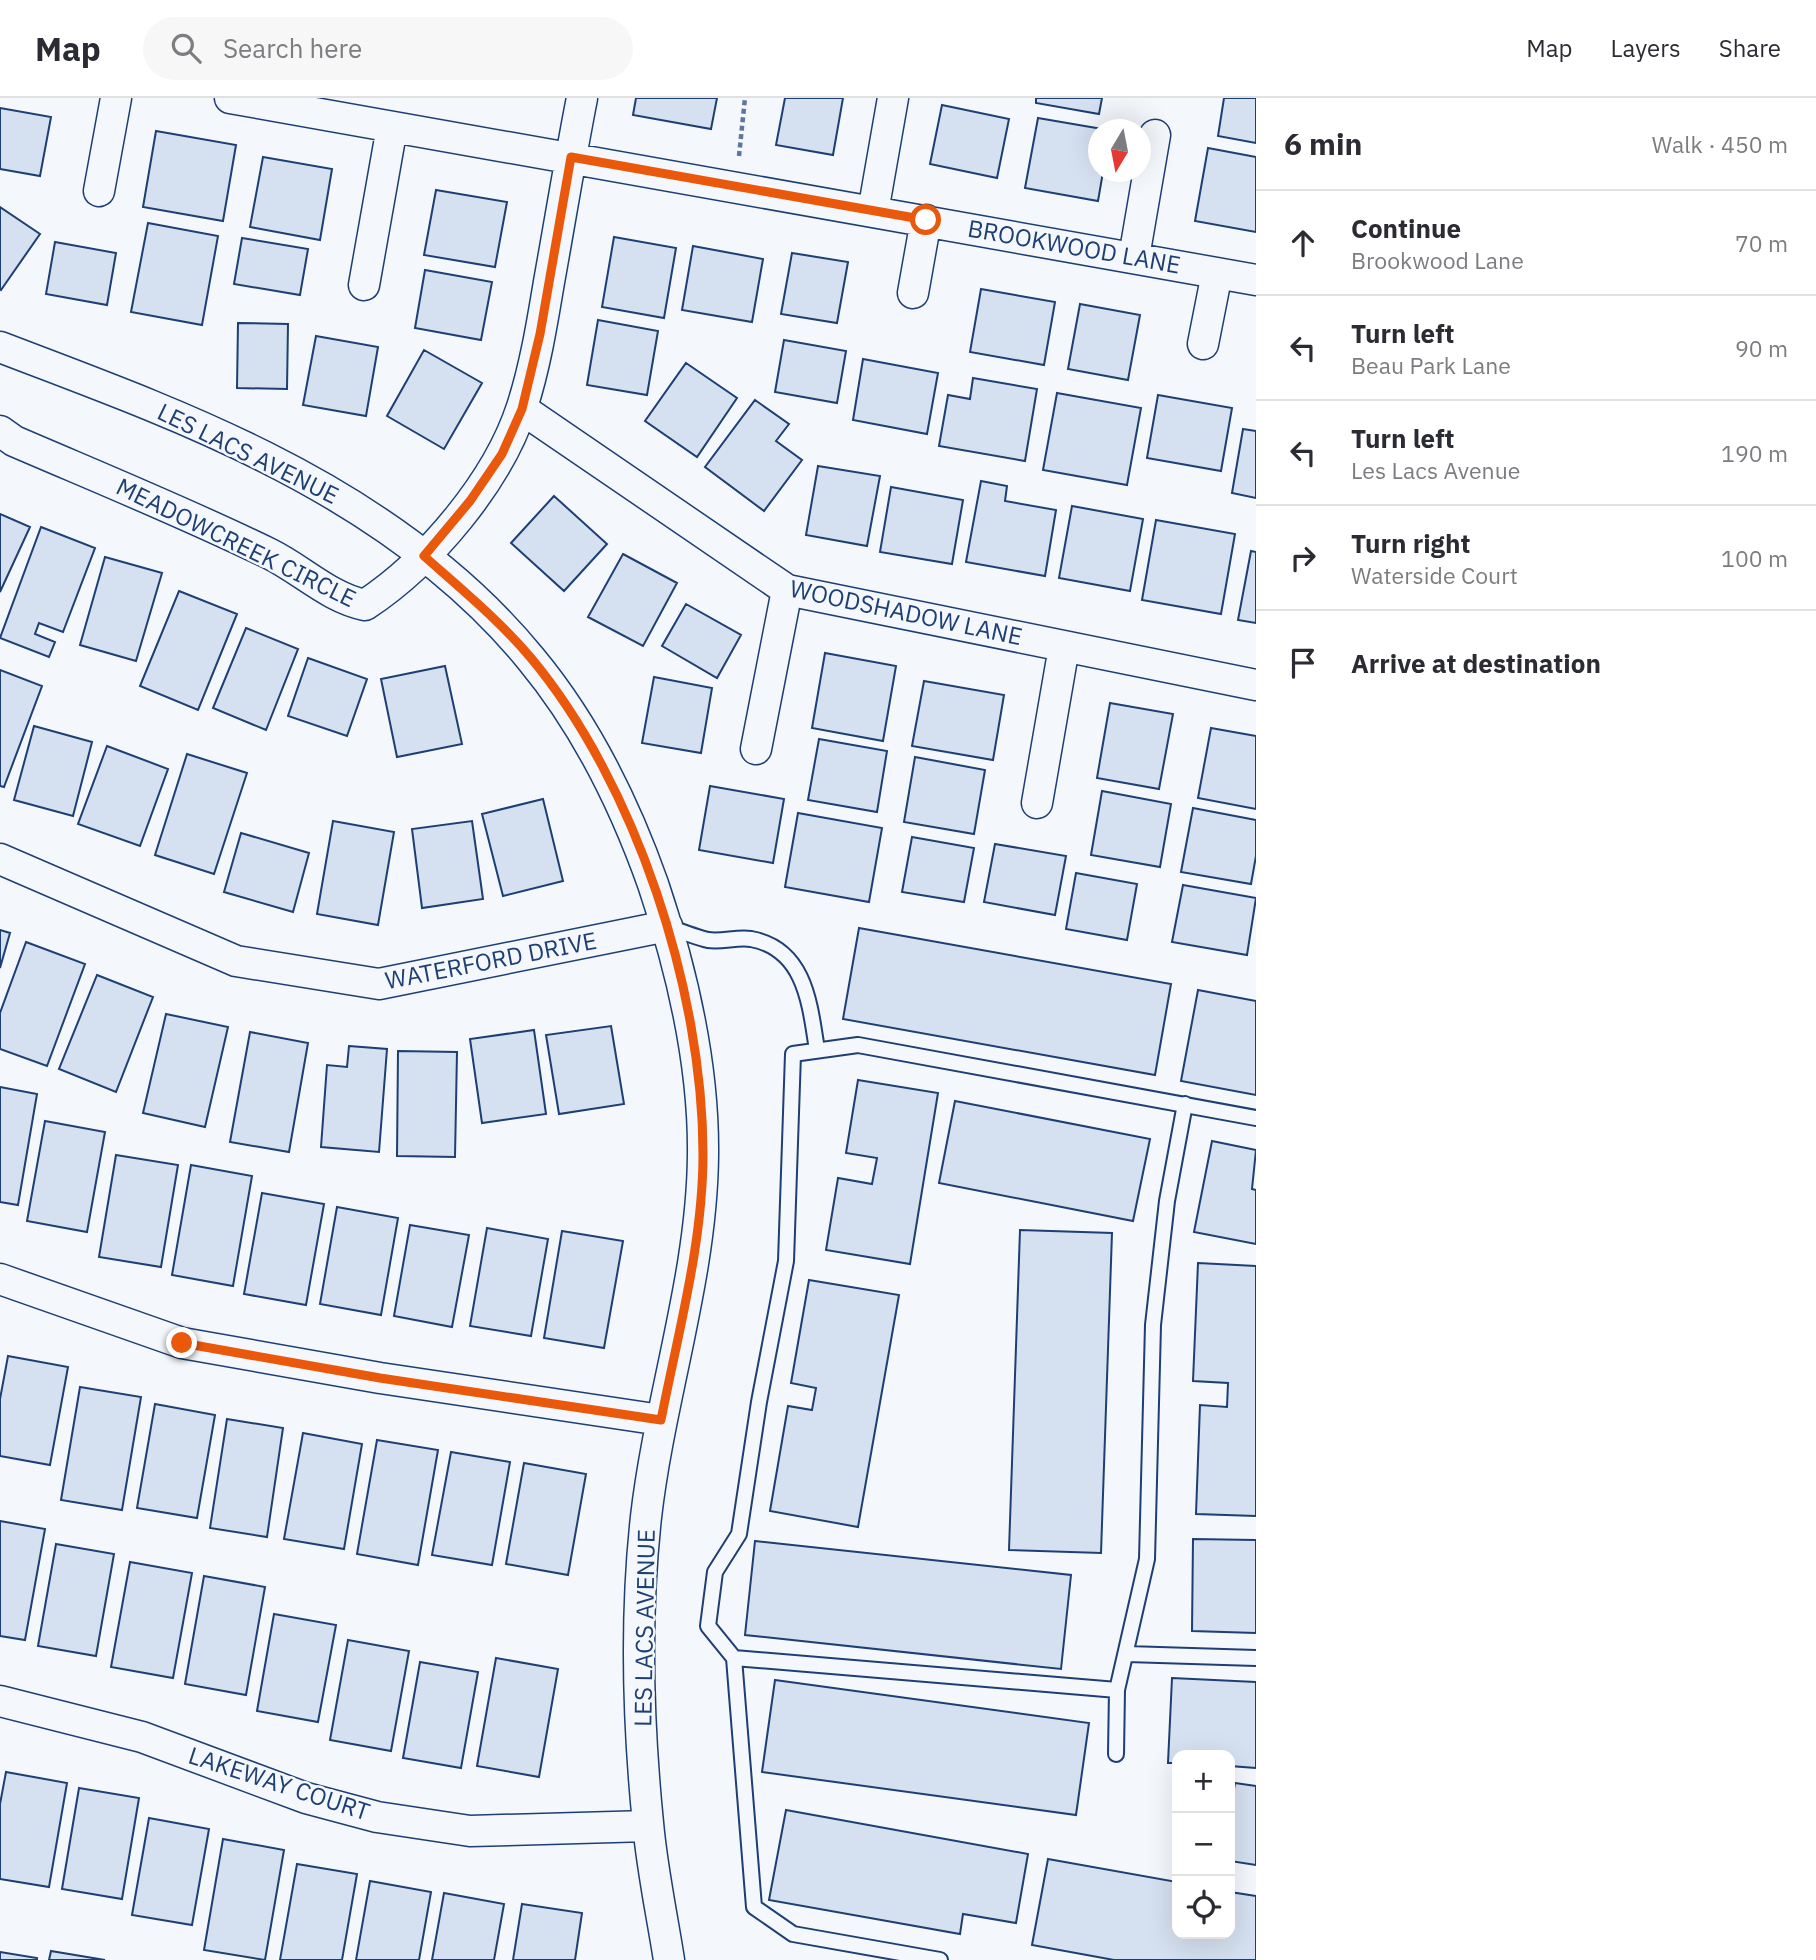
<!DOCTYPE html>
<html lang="en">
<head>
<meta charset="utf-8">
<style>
	body { margin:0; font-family:"IBM Plex Sans",sans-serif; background:#f7f7f7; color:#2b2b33 }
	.controls { position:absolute; right:21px; bottom:21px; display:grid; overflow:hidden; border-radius:14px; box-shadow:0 7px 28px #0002 }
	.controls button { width:63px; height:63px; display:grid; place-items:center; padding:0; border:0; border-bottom:2px solid #e1e1e2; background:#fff; color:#2b2b33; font:35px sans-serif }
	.compass { position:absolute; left:1088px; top:21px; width:63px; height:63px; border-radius:50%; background:#fff; box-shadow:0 7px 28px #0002; rotate:190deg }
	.stop { position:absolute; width:21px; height:21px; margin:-16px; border:5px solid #ea580c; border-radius:50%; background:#fff }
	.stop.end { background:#ea580c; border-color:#fff; box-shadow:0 2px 7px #0008 }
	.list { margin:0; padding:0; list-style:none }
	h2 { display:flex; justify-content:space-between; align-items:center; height:91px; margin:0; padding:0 28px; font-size:30px }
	h2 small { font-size:23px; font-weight:400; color:#7c7c81 }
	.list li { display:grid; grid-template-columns:46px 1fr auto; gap:21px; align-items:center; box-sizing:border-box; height:105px; padding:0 28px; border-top:2px solid #e1e1e2 }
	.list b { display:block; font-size:26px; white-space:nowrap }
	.list p { margin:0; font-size:23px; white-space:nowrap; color:#7c7c81 }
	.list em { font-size:23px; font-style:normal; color:#7c7c81 }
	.icon { flex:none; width:38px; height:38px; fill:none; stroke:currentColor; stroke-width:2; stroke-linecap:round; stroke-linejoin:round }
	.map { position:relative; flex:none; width:1256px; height:1862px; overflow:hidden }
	header { display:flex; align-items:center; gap:42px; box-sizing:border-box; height:98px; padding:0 35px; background:#fff; border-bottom:2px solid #e1e1e2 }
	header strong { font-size:33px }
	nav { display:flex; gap:38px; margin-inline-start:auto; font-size:24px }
	.search { width:490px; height:63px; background:#f7f7f7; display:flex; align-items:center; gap:18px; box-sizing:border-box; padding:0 24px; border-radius:38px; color:#7c7c81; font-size:26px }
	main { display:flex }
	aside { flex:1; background:#fff }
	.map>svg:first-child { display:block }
</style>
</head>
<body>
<header>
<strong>Map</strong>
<div class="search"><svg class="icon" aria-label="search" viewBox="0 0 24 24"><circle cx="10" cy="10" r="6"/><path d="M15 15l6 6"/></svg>Search here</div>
<nav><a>Map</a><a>Layers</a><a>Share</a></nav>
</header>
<main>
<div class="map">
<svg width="1256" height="1862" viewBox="0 0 1256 1862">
	<rect width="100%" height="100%" fill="#f4f7fb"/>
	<path fill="#d5e0f0" stroke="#1d3f73" stroke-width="2" d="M636,0H717L711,31L633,17Z
		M785,0H843L833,57L776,47Z
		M1036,0H1102L1099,16L1036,5Z
		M1224,0H1256V45L1218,38Z
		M942,7L1009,21L997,80L930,66Z
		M0,10L51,19L40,78L0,71Z
		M1038,20L1108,32H1098V74H1103L1098,103L1025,90Z
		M156,33L236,47L223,123L143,109Z
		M1208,50L1256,59V134L1195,123Z
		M263,59L332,71L320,142L250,129Z
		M436,92L507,104L495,169L424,157Z
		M0,109L40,136L1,192L0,191Z
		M148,125L218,138L202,227L131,214Z
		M614,139L676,150L664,220L602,209Z
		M242,140L308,151L300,197L234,186Z
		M55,144L116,155L107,207L46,196Z
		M693,148L763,161L752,224L682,212Z
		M792,155L848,164L837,225L781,216Z
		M425,172L492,184L481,242L415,230Z
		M981,191L1055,204L1044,267L970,254Z
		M1080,206L1140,217L1128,282L1068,271Z
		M598,222L658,233L647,297L587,287Z
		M238,225L288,226L287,291L237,290Z
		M316,238L378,249L366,318L303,307Z
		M784,242L846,253L837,305L775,294Z
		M424,252L482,285L444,351L387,318Z
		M863,261L938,275L927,336L853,322Z
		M686,265L737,300L697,359L645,323Z
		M973,280L1037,291L1025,363L939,348L948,297L970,301Z
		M1057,295L1141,310L1127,387L1043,372Z
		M1158,297L1232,310L1221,373L1147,360Z
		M755,302L789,326L776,343L802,362L764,413L705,369Z
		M1243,331L1256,333V400L1232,395Z
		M818,368L880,378L867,448L806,437Z
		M981,383L1007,388L1005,403L1056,412L1045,478L966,464Z
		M891,389L963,402L952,466L880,454Z
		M554,398L607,446L564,493L511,445Z
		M1072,408L1143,421L1130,493L1059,480Z
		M0,416L30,429L0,494Z
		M1156,422L1235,436L1221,516L1142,502Z
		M41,429L95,450L63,534L39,525L35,536L55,544L49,559L0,540Z
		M1251,453L1256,454V525L1238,522Z
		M623,456L677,485L643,548L588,519Z
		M105,459L162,475L136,563L80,547Z
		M179,493L237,516L198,612L140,588Z
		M686,506L741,537L717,580L662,548Z
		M246,530L298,551L266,632L213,610Z
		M825,555L896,568L883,643L812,630Z
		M308,560L367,581L347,638L288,618Z
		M445,568L462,646L397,659L381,581Z
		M0,572L42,588L4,689L0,688Z
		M654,579L712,590L701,655L642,645Z
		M924,583L1004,597L993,662L912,648Z
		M1110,605L1173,616L1159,691L1097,680Z
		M34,628L92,644L73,718L14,702Z
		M1211,630L1256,638V711L1198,700Z
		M819,641L887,653L877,714L808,702Z
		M107,648L168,671L140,748L78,726Z
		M187,656L247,675L214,776L155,757Z
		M915,659L985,672L974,736L904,724Z
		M710,688L784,701L773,765L699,752Z
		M1102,693L1171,706L1160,769L1091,757Z
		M543,701L563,783L503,798L482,716Z
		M1193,710L1256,722V758L1251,786L1181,774Z
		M798,715L882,730L869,804L785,789Z
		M333,723L394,734L378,827L317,816Z
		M472,723L483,801L422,810L412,731Z
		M241,735L309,755L293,814L224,794Z
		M912,739L974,750L964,804L902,794Z
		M995,746L1066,758L1055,817L984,804Z
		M1076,775L1137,786L1127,842L1066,831Z
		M1183,787L1256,800L1247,857L1172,844Z
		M859,830L1171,886L1155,977L843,921Z
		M0,832L10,835L0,870Z
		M26,844L85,866L47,968L0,951V915Z
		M97,877L153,899L116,994L59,971Z
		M1198,892L1256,903V997L1181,983Z
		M166,916L228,929L205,1029L143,1015Z
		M611,928L624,1006L559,1016L546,937Z
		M534,932L546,1016L482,1025L470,941Z
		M250,934L308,945L289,1054L230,1044Z
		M349,948L387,951L379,1054L321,1049L327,967L347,969Z
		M398,953L457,954L455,1059L397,1058Z
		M858,982L938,995L910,1166L826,1152L838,1080L872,1086L877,1060L846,1055Z
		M0,989L37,996L18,1107L0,1104Z
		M955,1003L1150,1041L1133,1123L939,1085Z
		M45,1023L105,1034L87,1134L27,1123Z
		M1212,1043L1256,1052L1252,1091L1256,1092V1146L1194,1134Z
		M116,1057L178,1067L161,1169L99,1159Z
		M191,1067L252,1078L233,1188L172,1177Z
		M262,1095L324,1106L306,1207L244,1196Z
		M337,1109L398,1120L381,1217L320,1206Z
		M410,1127L469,1137L452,1229L394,1218Z
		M487,1130L548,1141L531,1238L470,1228Z
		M1020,1132L1112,1135L1101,1455L1009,1452Z
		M562,1133L623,1143L604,1250L544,1240Z
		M1198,1165L1256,1168V1418L1196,1416L1200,1307L1227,1309L1228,1285L1193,1283Z
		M809,1182L899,1197L858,1429L770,1413L788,1308L812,1312L816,1290L791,1285Z
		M8,1258L68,1269L50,1367L0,1358V1301Z
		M80,1289L141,1299L122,1412L61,1402Z
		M155,1306L215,1317L197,1420L137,1410Z
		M227,1321L283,1330L267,1439L210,1430Z
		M303,1335L362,1346L344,1451L284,1441Z
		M377,1342L438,1352L418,1467L357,1456Z
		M451,1354L510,1364L492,1467L432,1457Z
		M524,1365L586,1376L568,1477L506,1466Z
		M0,1423L45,1431L25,1542L0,1538Z
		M1193,1441L1256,1442V1535L1192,1533Z
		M755,1443L1071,1477L1061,1571L745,1537Z
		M56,1446L114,1456L96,1558L38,1548Z
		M130,1464L192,1475L173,1580L111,1569Z
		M204,1478L265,1489L246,1597L185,1586Z
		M274,1516L336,1527L318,1624L257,1613Z
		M348,1542L409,1553L391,1653L330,1642Z
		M496,1560L558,1571L539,1679L477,1668Z
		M420,1564L478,1574L461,1670L403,1660Z
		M1172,1580L1256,1584V1670L1230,1668V1657H1177V1665H1168Z
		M775,1582L1089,1625L1076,1717L762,1674Z
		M6,1674L67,1685L49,1789L0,1781V1706Z
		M1235,1685L1256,1688V1767L1230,1763V1715Z
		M79,1690L139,1700L122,1801L62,1791Z
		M786,1712L1028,1756L1016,1825L963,1816L960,1836L769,1802Z
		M149,1720L209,1731L192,1827L132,1817Z
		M223,1741L284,1752L265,1862L204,1852Z
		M1048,1761L1177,1784V1836H1230V1794L1256,1798V1862H1114L1032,1847Z
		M297,1766L357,1776L342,1862H280Z
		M370,1783L431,1794L419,1862H356Z
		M444,1795L504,1806L494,1862H432Z
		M522,1806L582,1815L575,1862H513Z
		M51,1853L105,1862H49Z
		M0,1854L37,1860V1862H0Z"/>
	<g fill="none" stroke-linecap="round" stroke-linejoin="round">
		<g stroke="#1d3f73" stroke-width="18">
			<path id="lane" d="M667,828C680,833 695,839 708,842C722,844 737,839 751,841C806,851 810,908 817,952
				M1127,1556L1256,1560
				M734,1560L1117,1592
				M1116,1656L1117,1592L1147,1461L1153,1227L1167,1103L1185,1006
				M940,1862L793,1836L754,1809L734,1560L708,1528L715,1474L739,1436L759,1304L786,1163L793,956L858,947L1256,1020"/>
		</g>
		<g stroke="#1d3f73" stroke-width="33">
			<path id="street" d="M230,0L1256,182
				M99,93L116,0
				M873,114L893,0
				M1134,159L1155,37
				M364,187L392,29
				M913,195L926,122
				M1203,246L1217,175
				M0,249C89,283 180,316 265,359C363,408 461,475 531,561C585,626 625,707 653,786C682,872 704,966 703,1057C702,1179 660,1298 646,1419C635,1519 638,1625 648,1725C652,1771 662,1817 669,1862
				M522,311L787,492L1256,587
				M0,333L14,343C100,380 186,415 270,456C302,472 330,500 365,507C429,465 498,383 522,309C535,269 542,226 549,184C560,123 570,61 582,0
				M756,651L787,492
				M1037,705L1064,549
				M0,761L236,863L379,886L667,828
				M0,1181L182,1245L380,1280L661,1322
				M0,1603L142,1639L306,1700L377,1719L470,1733L648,1728"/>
		</g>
		<path stroke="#5e769c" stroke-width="4.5" stroke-dasharray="5 3.5" stroke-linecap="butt" d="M739,58L745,0"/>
		<use href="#lane" stroke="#f4f7fb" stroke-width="14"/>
		<use href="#street" stroke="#f4f7fb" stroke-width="30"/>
	</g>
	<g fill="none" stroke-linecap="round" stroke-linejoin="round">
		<path stroke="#ea580c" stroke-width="9" d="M182,1245L380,1280L661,1322C678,1235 703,1145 703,1056C703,893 636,686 531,560C499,522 460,490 424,458L470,403L502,356L522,311L540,236L571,59L926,122"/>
	</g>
	<g text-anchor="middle" stroke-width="5" stroke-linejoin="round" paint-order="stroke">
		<g font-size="24" fill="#1d3f73" stroke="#f4f7fb">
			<text transform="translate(1074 149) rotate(10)" y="8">BROOKWOOD LANE</text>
			<text transform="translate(248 356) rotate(26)" y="8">LES LACS AVENUE</text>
			<text transform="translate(236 445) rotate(26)" y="8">MEADOWCREEK CIRCLE</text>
			<text transform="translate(906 515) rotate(12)" y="8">WOODSHADOW LANE</text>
			<text transform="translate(491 863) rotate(-11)" y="8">WATERFORD DRIVE</text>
			<text transform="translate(645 1530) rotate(-89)" y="8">LES LACS AVENUE</text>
			<text transform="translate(279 1686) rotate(18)" y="8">LAKEWAY COURT</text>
		</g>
	</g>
</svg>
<div class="controls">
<button>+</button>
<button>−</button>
<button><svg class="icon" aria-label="locate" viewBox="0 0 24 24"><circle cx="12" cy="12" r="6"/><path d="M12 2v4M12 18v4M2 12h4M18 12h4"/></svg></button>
</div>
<svg class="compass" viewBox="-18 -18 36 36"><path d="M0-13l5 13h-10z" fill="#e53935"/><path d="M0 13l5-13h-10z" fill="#7c7c81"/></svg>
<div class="stop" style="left:926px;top:122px"></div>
<div class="stop end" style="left:182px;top:1245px"></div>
</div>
<aside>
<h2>6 min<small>Walk · 450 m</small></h2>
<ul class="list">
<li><svg class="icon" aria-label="ahead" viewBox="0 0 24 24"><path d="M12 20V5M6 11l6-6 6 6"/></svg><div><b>Continue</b><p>Brookwood Lane</p></div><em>70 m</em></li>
<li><svg class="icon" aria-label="left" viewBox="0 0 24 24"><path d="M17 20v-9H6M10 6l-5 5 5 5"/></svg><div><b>Turn left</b><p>Beau Park Lane</p></div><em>90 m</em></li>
<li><svg class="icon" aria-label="left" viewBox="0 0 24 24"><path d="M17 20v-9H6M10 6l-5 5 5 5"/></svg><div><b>Turn left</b><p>Les Lacs Avenue</p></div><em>190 m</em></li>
<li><svg class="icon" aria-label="right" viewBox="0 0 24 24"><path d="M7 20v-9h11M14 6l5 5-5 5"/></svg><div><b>Turn right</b><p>Waterside Court</p></div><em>100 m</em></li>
<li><svg class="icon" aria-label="arrive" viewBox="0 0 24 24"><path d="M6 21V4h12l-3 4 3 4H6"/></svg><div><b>Arrive at destination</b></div></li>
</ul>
</aside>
</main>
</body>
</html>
